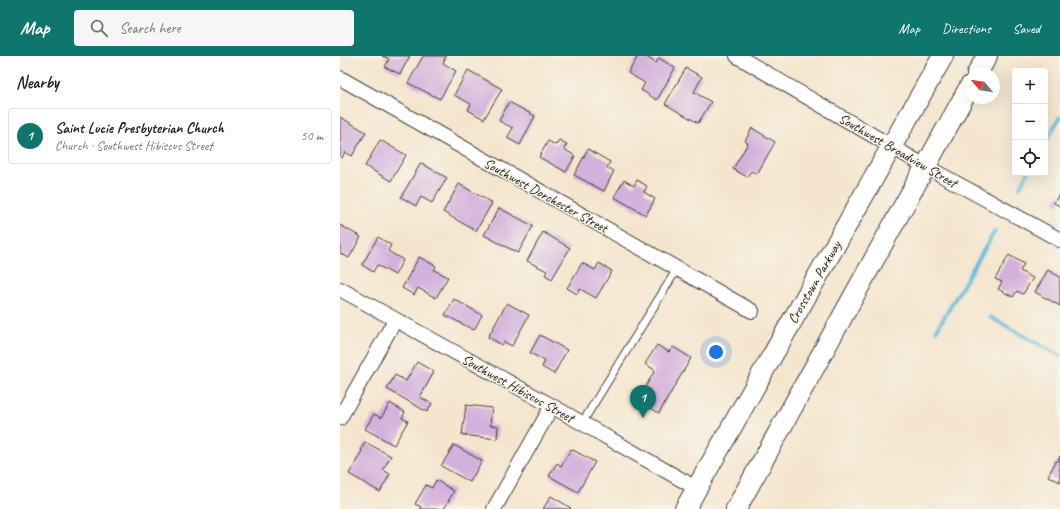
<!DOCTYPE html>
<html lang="en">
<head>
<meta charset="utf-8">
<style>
	body { margin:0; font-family:Caveat,sans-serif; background:#f6f6f6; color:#202124 }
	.controls { position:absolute; right:12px; top:12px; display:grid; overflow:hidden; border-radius:4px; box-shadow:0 4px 16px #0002 }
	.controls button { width:36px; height:36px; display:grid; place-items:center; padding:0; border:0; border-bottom:1px solid #e0e0e0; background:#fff; color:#202124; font:20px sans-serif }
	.compass { position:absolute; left:624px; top:12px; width:36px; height:36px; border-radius:50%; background:#fff; box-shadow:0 4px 16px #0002; rotate:299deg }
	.you { position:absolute; left:376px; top:296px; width:14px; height:14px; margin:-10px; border:3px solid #fff; border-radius:50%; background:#1a73e8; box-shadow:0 0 0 6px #1a73e833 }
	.badge { display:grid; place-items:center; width:26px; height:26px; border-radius:50%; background:#0f766e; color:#fff; font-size:13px; font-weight:700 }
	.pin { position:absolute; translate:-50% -33px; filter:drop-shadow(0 1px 2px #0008) }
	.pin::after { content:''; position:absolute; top:21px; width:14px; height:12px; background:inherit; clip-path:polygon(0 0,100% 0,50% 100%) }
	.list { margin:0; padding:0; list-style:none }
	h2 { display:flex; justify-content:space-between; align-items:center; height:52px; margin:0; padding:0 16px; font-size:17px }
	h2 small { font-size:13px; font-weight:400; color:#757577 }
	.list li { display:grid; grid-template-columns:26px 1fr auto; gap:12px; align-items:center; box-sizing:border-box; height:56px; margin:0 8px 8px; padding:0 8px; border:1px solid #e0e0e0; border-radius:4px }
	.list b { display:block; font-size:15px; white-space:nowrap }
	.list p { margin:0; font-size:13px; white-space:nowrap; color:#757577 }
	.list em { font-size:13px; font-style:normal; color:#757577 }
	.icon { flex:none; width:22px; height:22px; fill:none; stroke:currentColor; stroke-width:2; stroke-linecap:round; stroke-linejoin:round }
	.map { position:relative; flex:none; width:720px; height:453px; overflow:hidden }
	header { display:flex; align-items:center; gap:24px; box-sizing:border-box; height:56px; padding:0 20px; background:#0f766e; color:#fff }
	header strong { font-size:19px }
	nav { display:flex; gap:22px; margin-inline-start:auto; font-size:14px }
	.search { width:280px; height:36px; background:#f6f6f6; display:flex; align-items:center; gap:10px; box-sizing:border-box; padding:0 14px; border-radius:4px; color:#757577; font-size:15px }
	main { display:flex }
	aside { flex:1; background:#fff }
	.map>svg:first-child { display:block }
</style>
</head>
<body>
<header>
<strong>Map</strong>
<div class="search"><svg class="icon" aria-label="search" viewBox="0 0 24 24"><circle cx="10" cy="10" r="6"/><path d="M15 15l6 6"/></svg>Search here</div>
<nav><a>Map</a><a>Directions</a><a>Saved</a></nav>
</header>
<main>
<aside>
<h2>Nearby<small></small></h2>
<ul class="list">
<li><span class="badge">1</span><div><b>Saint Lucie Presbyterian Church</b><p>Church · Southwest Hibiscus Street</p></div><em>50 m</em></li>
</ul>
</aside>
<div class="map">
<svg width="720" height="453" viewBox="0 0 720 453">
	<rect width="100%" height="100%" fill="#f7f3e8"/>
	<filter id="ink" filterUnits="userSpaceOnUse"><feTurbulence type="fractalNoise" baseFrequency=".025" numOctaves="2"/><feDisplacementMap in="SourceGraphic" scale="8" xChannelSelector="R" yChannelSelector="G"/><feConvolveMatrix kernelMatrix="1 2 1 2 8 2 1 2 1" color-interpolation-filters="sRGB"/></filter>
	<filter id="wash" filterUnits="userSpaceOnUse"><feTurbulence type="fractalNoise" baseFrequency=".012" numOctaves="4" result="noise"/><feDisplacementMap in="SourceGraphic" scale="16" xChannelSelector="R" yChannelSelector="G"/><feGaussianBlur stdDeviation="0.9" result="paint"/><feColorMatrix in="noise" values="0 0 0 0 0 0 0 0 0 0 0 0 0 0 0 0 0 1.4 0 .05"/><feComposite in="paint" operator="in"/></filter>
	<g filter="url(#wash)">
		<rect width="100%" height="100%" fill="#f5e5ce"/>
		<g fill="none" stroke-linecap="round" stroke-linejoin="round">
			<path stroke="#5dbbdb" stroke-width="4" d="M705,87L720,61
				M680,131L688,117
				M650,261L720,300
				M596,275L655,175"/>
		</g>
		<g id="blocks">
			<path fill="#d4b0dc" d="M42,0H70L60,18L45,11L49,3Z
				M83,0H106L103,7L116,15L100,43L68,27Z
				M298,0H305L316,7L319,2L335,12L317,44L301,34L305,27L288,17Z
				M346,12L362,21L354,36L371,46L358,67L325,48Z
				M128,14L162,33L144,63L128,54L131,48L114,39Z
				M169,46L195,60L180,89L167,82L173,72L159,65Z
				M0,61L26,76L12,100L5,96L2,102L0,101Z
				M412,72L435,86L417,118L411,115L407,121L393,113L408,87L405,85Z
				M40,84L66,99L51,125L25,110Z
				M219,84L227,88L224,93L235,100L226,116L199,101L208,85L216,89Z
				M248,93L270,106L267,112L274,115L264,135L234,119Z
				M81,107L107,122L92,147L81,141L76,150L61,141Z
				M284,124L294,130L297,124L307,130L304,136L315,143L306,159L274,141Z
				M119,128L152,147L136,175L103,156Z
				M720,136V150L714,147Z
				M159,152L193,170L178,197L144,179Z
				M0,169L21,181L9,202L0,197Z
				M203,176L230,192L212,223L205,219L207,215L187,205Z
				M38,181L51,189L48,195L63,204L55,219L37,209L33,216L22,209Z
				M669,199L684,208L680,215L693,222L683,238L677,235L673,241L658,233L662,226L655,223Z
				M79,201L96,210L94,214L108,221L96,242L78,232L74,239L62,232Z
				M242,207L255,214L259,207L272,215L256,242L240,233L237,238L227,232Z
				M708,214L720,221V250L695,236Z
				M114,243L142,259L134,274L105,259Z
				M167,247L189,259L172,290L164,286L162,289L148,281Z
				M200,279L227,294L214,318L202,311L205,305L190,297Z
				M317,289L329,296L333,291L351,302L319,357L298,344L315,314L305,308Z
				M77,306L94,316L80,341L92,348L87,356L47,333L55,319L66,325Z
				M50,347L65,356L62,362L68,365L54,389L25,373L34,358L41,362Z
				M126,349L152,352L150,369L158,370L157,383L122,379Z
				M25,386L51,400L43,414L50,418L40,436L9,418L22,395L21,394Z
				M114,389L142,405L130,426L101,410Z
				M231,393L255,406L238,436L209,420L217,407L221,410Z
				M720,400V426L708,420L716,405L717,406Z
				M96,424L114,435L104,453H80L81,451L75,448L86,429L92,432Z
				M211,440L231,452L230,453H203Z"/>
		</g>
	</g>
	<g filter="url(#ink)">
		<use href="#blocks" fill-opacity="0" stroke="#3d3a37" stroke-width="1"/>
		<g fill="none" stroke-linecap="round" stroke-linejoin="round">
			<g stroke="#3d3a37" stroke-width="9">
				<path id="lane" d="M242,367L337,213"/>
			</g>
			<g stroke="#3d3a37" stroke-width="16">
				<path id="street" d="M397,0L585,110L720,184
					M0,22L412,255
					M0,233L212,350L356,432
					M0,362L55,264
					M154,453L212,350"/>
			</g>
			<g stroke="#3d3a37" stroke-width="22">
				<path id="secondary" d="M637,18L647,0
					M345,453L603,0
					M396,453L630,30"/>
			</g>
			<use href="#lane" stroke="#fff" stroke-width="7"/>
			<use href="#street" stroke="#fff" stroke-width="14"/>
			<use href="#secondary" stroke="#fff" stroke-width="20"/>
		</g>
	</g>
	<g text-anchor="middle" stroke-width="3" stroke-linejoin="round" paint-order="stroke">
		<g font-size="14" fill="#1c1c1c" stroke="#f7f3e8">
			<text transform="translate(558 94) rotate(30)" y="5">Southwest Broadview Street</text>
			<text transform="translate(206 139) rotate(29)" y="5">Southwest Dorchester Street</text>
			<text transform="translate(474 226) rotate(-60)" y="5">Crosstown Parkway</text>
			<text transform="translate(178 332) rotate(29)" y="5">Southwest Hibiscus Street</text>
		</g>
	</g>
</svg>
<div class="controls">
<button>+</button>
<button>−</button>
<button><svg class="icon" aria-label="locate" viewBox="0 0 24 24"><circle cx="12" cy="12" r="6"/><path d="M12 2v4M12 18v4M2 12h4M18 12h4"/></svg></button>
</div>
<svg class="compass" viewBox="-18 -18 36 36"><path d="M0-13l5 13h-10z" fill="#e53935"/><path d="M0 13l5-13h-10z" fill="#757577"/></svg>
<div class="you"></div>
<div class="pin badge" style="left:303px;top:362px">1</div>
</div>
</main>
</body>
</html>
